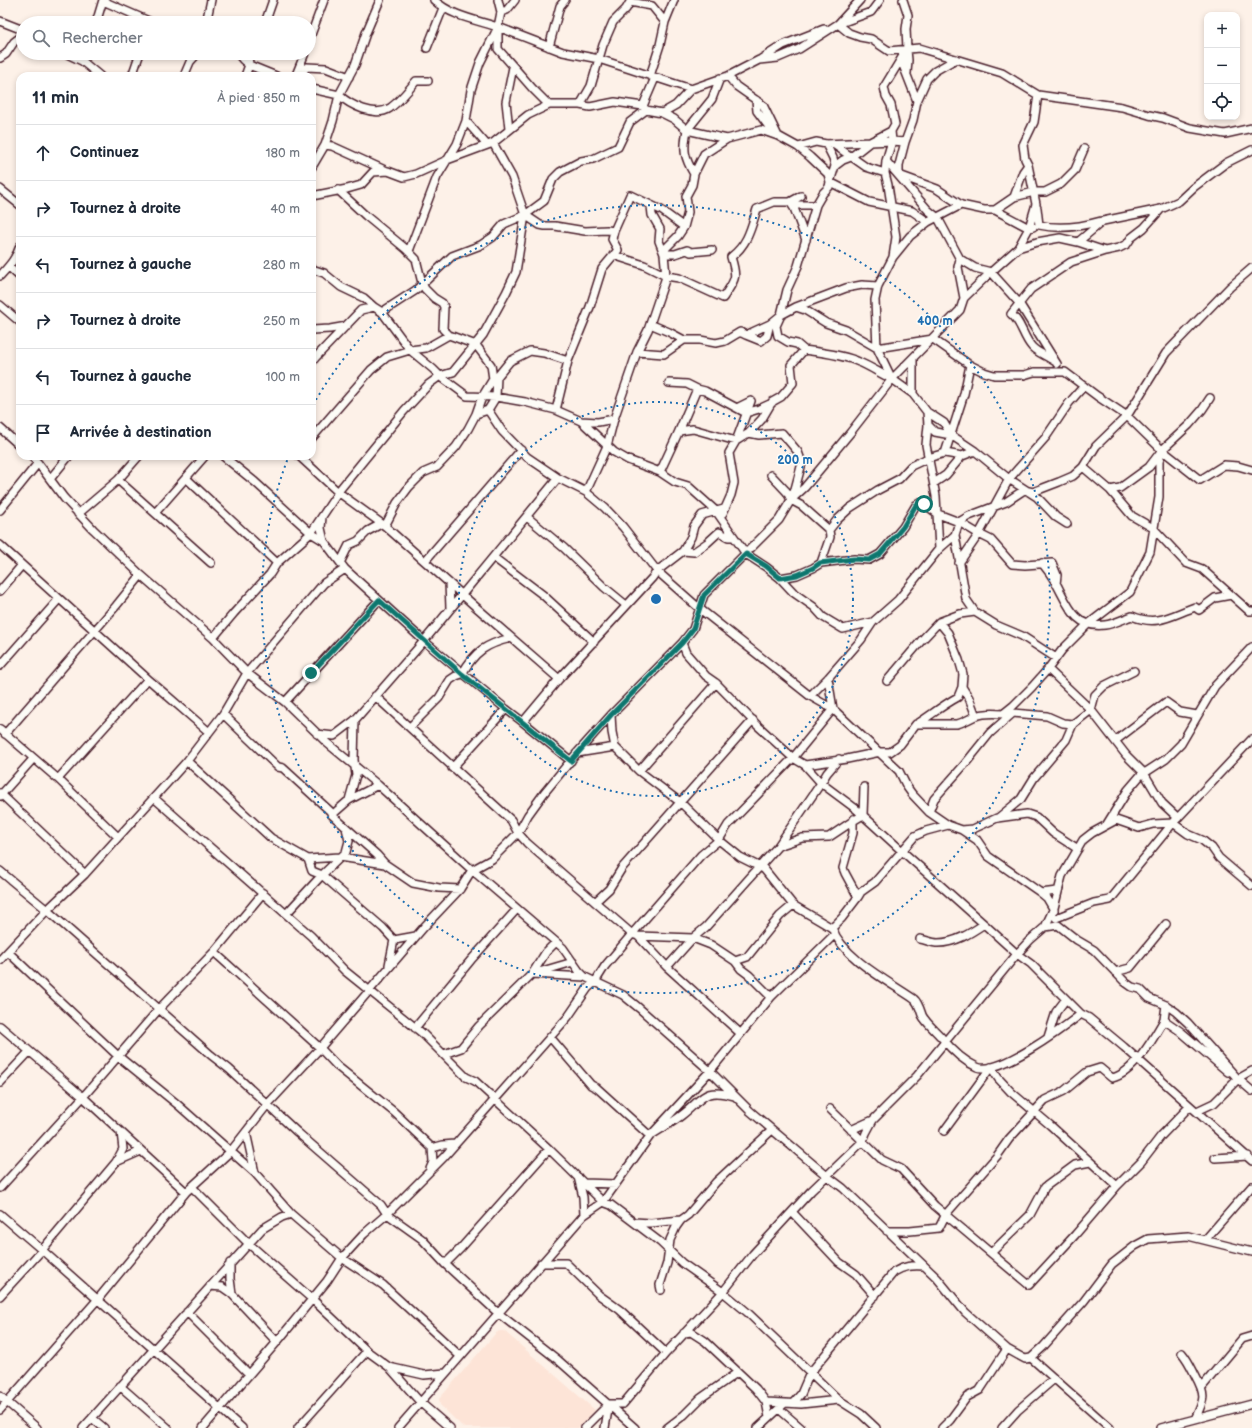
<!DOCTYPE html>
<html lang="fr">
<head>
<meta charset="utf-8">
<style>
	body { margin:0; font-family:"Balsamiq Sans",sans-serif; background:#f2f2f3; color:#1f2937 }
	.controls { position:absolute; right:12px; top:12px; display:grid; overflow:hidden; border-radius:8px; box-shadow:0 2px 6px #0003 }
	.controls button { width:36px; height:36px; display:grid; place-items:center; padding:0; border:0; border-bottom:1px solid #e0e1e3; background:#fff; color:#1f2937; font:20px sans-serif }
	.stop { position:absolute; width:12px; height:12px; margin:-9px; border:3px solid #0f766e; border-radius:50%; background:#fff }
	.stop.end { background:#0f766e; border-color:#fff; box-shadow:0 1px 4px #0008 }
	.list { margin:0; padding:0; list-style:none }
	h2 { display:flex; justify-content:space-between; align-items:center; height:52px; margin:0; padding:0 16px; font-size:17px }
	h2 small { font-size:13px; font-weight:400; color:#747a83 }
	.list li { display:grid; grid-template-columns:26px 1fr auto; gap:12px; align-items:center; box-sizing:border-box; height:56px; padding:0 16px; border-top:1px solid #e0e1e3 }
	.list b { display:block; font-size:15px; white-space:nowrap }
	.list em { font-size:13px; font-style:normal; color:#747a83 }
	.icon { flex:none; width:22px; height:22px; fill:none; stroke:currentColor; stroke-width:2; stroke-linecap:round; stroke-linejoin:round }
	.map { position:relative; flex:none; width:1252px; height:1428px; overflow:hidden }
	.search { position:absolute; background:#fff; box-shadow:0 2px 6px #0003; left:16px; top:16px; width:300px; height:44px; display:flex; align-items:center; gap:10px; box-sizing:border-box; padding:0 14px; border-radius:22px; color:#747a83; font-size:15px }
	.panel { position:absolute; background:#fff; box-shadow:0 2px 6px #0003; left:16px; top:72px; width:300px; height:388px; border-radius:12px }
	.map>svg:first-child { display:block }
</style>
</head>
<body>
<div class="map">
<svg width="1252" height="1428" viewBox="0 0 1252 1428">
	<rect width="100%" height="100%" fill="#fdf1e8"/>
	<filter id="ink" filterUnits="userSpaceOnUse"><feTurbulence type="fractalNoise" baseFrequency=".025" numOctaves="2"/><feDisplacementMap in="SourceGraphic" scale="8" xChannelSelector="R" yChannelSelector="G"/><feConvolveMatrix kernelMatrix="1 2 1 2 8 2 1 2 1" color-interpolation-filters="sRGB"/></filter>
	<g filter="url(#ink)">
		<path fill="#fde4d7" d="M499,1331H504L595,1410L579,1428H464L440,1405L439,1399L495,1334Z"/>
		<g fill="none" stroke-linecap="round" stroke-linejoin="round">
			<g stroke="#4a1f2b" stroke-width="10">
				<path id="street" d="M434,0C451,16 476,20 498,27V49L533,89L549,105
					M860,0L838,24L849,33L860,37L871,39L889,51L919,48L1002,73L1038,95L1122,107L1149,115L1163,118L1190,128L1225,134L1252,128
					M903,0L908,15L906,29L907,49L884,87L886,96L891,105L895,124L891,131L870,142L851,157L843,160L835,166L830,182L869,202L912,211L928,222
					M103,1L151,22V23
					M501,12L507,10L515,0
					M0,21L23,30
					M665,22L674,0
					M96,23L103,0
					M206,23L211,0
					M265,23L273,0
					M498,27L563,52L599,59L691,89
					M309,40L324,0
					M549,47L560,6L565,0
					M427,48L443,8
					M65,53L82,61L100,76
					M237,53L243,60L249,65L248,53
					M0,58L6,54L14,42L23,35
					M761,59L783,45L824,29
					M901,60L917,101L913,120L905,142L899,165V175L937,189L961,205
					M82,61L85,53
					M907,73L908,60L907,50
					M296,75L305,53
					M132,76L140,53
					M184,76L190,62L198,53
					M245,76L249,65L276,76
					M297,76L307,67L326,68L349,77
					M728,76L736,86L763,105L778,136L798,147L810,157L828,174L830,182L829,187L823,193L816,205L798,266L787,290L781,315L776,326L778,336L788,342L797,344L804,350
					M720,78L712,99L687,130L727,139L761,130L778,136
					M312,89L339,95L355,65L366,33L380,0
					M756,100L757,111L772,131
					M917,101L927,79L935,71L956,59
					M580,105L591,86L603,45L613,22L626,9L630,2L652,6L665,22L660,45L650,76
					M643,106L655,78
					M662,113L674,119L687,130C683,150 684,157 694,174
					M466,121L487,145
					M509,129L506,102L513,67
					M891,131L892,141L886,161L885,173L888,185L896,237L893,257L878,286L875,300L877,348L892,379L913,394L927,412L928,425L926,445L936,496L939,549
					M826,144L833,158L835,166
					M833,144L866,167L885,173
					M325,145L332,146L387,171
					M798,147L816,142L826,144L892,141L905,142
					M886,161L928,210L938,218L960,259L958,267L964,298
					M312,167L325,145L333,121L339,95C350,105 375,118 390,108C400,101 408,91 416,81H428
					M0,189L20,205
					M338,190L366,216L406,249L416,259L422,283L425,289L434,298L442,303L444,307L443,329L449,335
					M312,196L347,189L361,185L373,172L388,171L404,177L416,174L447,160L493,143L528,115L549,105H580L590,107L615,102L643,106L646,110L662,113L676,105L691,89L728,76L759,60L778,58L799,49L838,24L871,12L880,0
					M1014,197L1034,192H1045L1061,184L1075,170L1084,149
					M790,202L794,208L806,240
					M790,202L798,205H816
					M651,206L652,215L660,229L659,241L664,254H675L687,250L691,252L712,250
					M1037,208L1039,225C1060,230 1080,227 1101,221
					M995,210L1029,228L1033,227
					M525,215L540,225L545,226H555L585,231L607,230L614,231
					M1078,242L1105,251
					M1018,248L1029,228L1036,204L1028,165L1025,159L1023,145L1034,122L1038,95
					M409,251L437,177L457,144L466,121L471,90L480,63L498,27L501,12L498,0
					M613,255L644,265L666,276L679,278L723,298C735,279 738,280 731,257C748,244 751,228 757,209L774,202H790L801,196
					M893,257L910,236L928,222L961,205L984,210H995L1014,197L1023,172L1028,165
					M960,259L975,268L991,272L1018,248L1037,242L1060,238L1078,242L1103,221L1161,209
					M9,267L20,277
					M312,269L324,273L341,287L364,298L374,307
					M0,276C8,267 16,259 20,246
					M0,305L20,322
					M796,307L846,288L862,285L878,286
					M382,312L416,290L452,256L481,245L493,237L504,224L525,215L544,201L553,179L560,172L581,161L593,159L618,147L630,122L646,110
					M650,324L669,332L684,340
					M312,330L330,329L347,326
					M746,335L761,341L767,336L770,324
					M637,352L664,354L684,340H700L716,343L725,341L740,332L746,335L770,324L781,315L796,307L805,310L826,323L846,330L877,348L933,339L970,365L984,372L994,375H1024L1034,372H1065L1097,396L1127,416L1162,450L1200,480L1224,465L1238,466L1252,470
					M1054,361C1047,356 1038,353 1032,347C1023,337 1021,321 1011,314L1031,289L1071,262L1105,251L1119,248L1127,244L1131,238L1144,228L1161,209L1179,201L1194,187L1226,163L1252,150
					M312,362L316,357L361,310L374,307L382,312L410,350L433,369L440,376L467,396L496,397L497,377L510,361L530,351L544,353L568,361
					M669,383L687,384L697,389L705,391L746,413L759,409L772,403
					M913,394V358
					M488,410L502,431L527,457L558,478L586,492L605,508L623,527L657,571L700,609L810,696L833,709L899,771L907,787L912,794L929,812L948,825
					M556,410L581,421L614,452L628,460L660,472L675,482L688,486L716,511L746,554L766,567L780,578L794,593L814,607L823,617L843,629L873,622
					M927,412L944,423L951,435
					M581,421L598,422L614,419
					M928,425L935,432L951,435L975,451L1009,479L1037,497L1056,517L1067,524
					M0,428L20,446
					M679,431L697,389
					M749,433L762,419L772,402L781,397L793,383L791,365L804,350C819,352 845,355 859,362C871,367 881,374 892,379
					M312,438L371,370L387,357L410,350L426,348L449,335L476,345L491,365L493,379L482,397L476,414
					M945,453L962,456
					M223,456L255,482L311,533L324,541L345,569L424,641L506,709L523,722L571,761
					M299,456L338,492L385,526L476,607L559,679
					M38,463L64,498L93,529L141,575L213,638L247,673L285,702L327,743L378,785L472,870L563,948L579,971L585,977L623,995L639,1008L710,1071L750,1111L827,1176L843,1188L937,1278L965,1312L1007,1349L1025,1359L1031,1358L1043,1347L1084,1301L1112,1264L1135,1246L1148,1239L1188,1236L1252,1252
					M1083,467L1110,490L1120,488L1149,467L1162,450L1189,425L1202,410L1210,398
					M660,472L679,431L693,429L736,441L749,433L759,435L782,433L798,452L802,463L792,500
					M771,475L787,492L791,500L802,506L829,530L830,537L821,563
					M186,478L277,563
					M50,479L69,456
					M118,480L155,513L205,456
					M934,483L946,475L962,456L975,451
					M1110,490L1132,516L1153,528L1186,563L1202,569L1249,611H1252
					M586,492L607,446L614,419L637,352L648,330L665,280L666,276L664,254L666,248L678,236L684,227L688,212L686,196L692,185L694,174L704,154L727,139
					M0,510L38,463L31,456
					M155,513L211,563
					M723,513L731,495L734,483L729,453L736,441L751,401L737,408
					M78,514L118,480L139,456
					M322,517L321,528L324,541
					M527,517L564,548L604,587L626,605
					M385,526L397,503L409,487L423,473L437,467L456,447L468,429L476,414L488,410L496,397L525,402L556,410L568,361L590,307L602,269L618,250L612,239L614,231L630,195L661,210L684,227
					M829,530L837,520L850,508L878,490L899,479L911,466L928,458L945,453L964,394L970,365
					M955,535L966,599L975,612
					M0,545L148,679L209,732
					M683,551L694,552L707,543L719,532L728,537H734
					M493,557L543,595L594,642
					M341,561L349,545L358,541L368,531L381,524
					M425,561L521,450
					M959,563L979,534L991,540L1012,564L1025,565L1052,563L1057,575L1056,584
					M1042,563C1047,569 1052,576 1056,583C1068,605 1075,629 1105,625C1114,624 1123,619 1132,616C1157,627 1172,615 1195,607L1199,610L1215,598L1231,595
					M780,578L797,575L813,568L821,563L854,559L869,560L880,554L903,527L916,505L920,503L924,504L938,514L959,522L979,534L1009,479L1046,437L1069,403L1084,386
					M449,583L450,608
					M0,591L22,565
					M939,622L948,633L959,660L963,674L962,687L969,698L976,716
					M213,638L234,613L270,574L277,563L311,533L341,488L404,411L429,384L440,376L453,372L483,335L506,293L516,272L525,215L512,177L493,143
					M682,643L686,653L706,676L716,683L758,726L793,758L805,765L821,783L856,809L902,851L984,924
					M0,666L59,599
					M1048,669L1091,710L1126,755L1144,773L1162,803L1178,818
					M887,681L921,641L939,622L960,614L975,612L996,625L1022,636L1056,658
					M375,696L511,820L518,833L527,843L632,934L638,936L667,967L740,1033
					M810,696L828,678L861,640L873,622L898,600L939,549L955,535L959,522L969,516L1006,502L1024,490L1033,492L1059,482L1073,476L1083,467L1096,446L1127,416L1166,353L1230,287L1252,268
					M285,702L379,600
					M223,714L278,767L283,768L330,811L332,815L377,855L385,864L413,883L439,888L460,889
					M1004,714L1013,713L1047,716L1063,723L1073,724L1091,710L1095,695L1104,686L1134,671
					M611,715L612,732L615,747L639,771L680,802L719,840L740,857L764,869L793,905L832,928C843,958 888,981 914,999C918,1002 920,1009 922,1015C926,1023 936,1031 942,1038C951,1049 963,1061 977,1067C999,1076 1063,1028 1081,1014
					M523,722L559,679L652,578L657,571L683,551L691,537L694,526L702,515L724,509
					M917,724C931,715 943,705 958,697L962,687
					M410,727L439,698L450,680L456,676L462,674C475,651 486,644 511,638
					M0,729L58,779L118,837
					M5,734L116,606L141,575
					M317,734L334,736L355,720L424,641L558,478
					M1115,741L1166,702L1180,712L1197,715
					M577,753L615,747
					M187,761L271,838L308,859L340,857L385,864
					M805,765L847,759L880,752H890L900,745L916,724H957C964,722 969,719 975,716C984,713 994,713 1003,714L1013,706L1032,687L1048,669L1062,650L1087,625L1130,592L1150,552L1159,497V462L1162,450
					M452,768L506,709
					M639,771L716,683
					M58,779L148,679
					M0,793L85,874
					M0,796L33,759
					M154,798L311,936L345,971L422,1033L466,1077L475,1081L549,1149L603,1202L611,1205L660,1242L682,1263L723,1292L747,1312L839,1400L861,1414L876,1428
					M349,800L356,775L354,760L355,720
					M929,812L934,799L965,764L990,733L1013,713
					M332,815L349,800L378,785
					M998,818L1021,799L1034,778L1066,740L1073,724
					M1107,824L1128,790L1140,776L1166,759L1181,744L1215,686L1252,647
					M962,830L973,829L997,818L1027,814L1036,817L1053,833L1078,849
					M778,846L802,838L829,837L853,821L854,819
					M308,859L312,871L322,875L383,928L394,940
					M0,871L47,910L211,1055L229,1069L297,1132L381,1205L387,1214L422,1239L445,1264L498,1313L558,1360L635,1428
					M1041,893L1047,898L1054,910
					M858,897L861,892L875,882L915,836L926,831L948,825L962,830L977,840L988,856L1041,893L1057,891
					M595,902L609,889L622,868L753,720
					M286,914L322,875L346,852L349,841L346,828
					M1056,918L1094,903L1110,900L1173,823L1252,739
					M1045,927L1058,925L1077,940L1094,950L1125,982L1132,987L1140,989L1149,998L1166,1005L1176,1012L1188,1023L1238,1079L1252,1091
					M832,928L842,918L858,897L845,873L843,868L853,833V821L863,815L864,787
					M638,936L693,938L711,945L735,961L741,969L749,975L771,997
					M920,939C926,940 932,943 938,943C955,943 971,933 984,924L1017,954L1031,964L1081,1014L1089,1018L1124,1047L1252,1161
					M394,940L416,936
					M556,942L546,952L532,974L585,977
					M8,952L118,1056L177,1104L255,1173
					M214,952L320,1048L337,1066L394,1112L432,1148L443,1145L455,1144
					M0,960L47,910L85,874L187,761L223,714L247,673L324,583L345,569
					M735,961L747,957L780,916L793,905
					M389,965L394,940
					M667,967L693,938L706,927L778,846L821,783L827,773L839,759
					M1115,972L1130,968L1166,924
					M1166,1005L1164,1020L1180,1031L1228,1072
					M0,1026L83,1097L186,1192
					M415,1028L471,960L517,909
					M550,1037L591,1085L597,1088L650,1136C660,1129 672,1123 682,1115C703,1099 703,1087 734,1096
					M1048,1037L1056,1012L1066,999
					M444,1054L461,1048L479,1026L532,974L573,962
					M0,1083L29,1052
					M830,1109L882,1160L901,1169L935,1206L1029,1285L1075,1235L1117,1186
					M1197,1111L1214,1103L1238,1079L1252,1071
					M851,1130L873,1120L917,1076L1017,954L1030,940L1045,927L1054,908L1062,876L1083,840L1092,833L1116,820L1139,828L1153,824L1173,823L1188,834L1202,840L1212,848L1219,858L1252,886
					M944,1131L991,1067L998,1078L1011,1092L1050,1125L1117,1186L1141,1162L1161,1136L1187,1109L1191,1108
					M246,1132L255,1173L291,1214L342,1258L383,1285L460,1356
					M1215,1158L1248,1156
					M116,1162L141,1151
					M430,1169L433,1162L432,1148
					M578,1177L583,1197L584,1215
					M583,1183L616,1184
					M192,1187L248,1243L312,1299L367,1351L389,1367L421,1403L450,1428
					M0,1188L83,1097L159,1009L214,952L263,893
					M792,1212L839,1262L856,1274L875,1296
					M0,1214L42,1250L242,1428
					M634,1222L651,1223L681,1220
					M887,1231H910L939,1228L946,1214L997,1156L1009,1139L1045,1100L1064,1091L1087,1072L1100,1068L1112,1078C1134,1073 1153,1039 1164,1020
					M1205,1240L1252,1186
					M991,1253L1030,1215L1045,1187L1075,1165L1090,1162
					M230,1263V1279L232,1294
					M541,1263H566L599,1295L620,1310L666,1353
					M445,1264L461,1248L549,1149
					M210,1286L222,1287L232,1294L277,1342
					M661,1290L660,1285L667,1263L670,1240L676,1227L681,1220L688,1215L716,1182L772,1130
					M0,1296L42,1250L116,1162L123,1149L121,1132
					M187,1312L249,1374
					M684,1333L691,1332L705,1341L756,1389L766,1402L769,1417
					M1182,1353C1188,1360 1191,1367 1195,1375C1206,1395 1205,1399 1195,1419
					M1031,1358L1110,1428
					M389,1367L424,1375L445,1373
					M120,1386L168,1428
					M1202,1387L1242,1339L1252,1336
					M0,1396L37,1428
					M766,1402L785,1403
					M793,1403L801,1394L810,1373L894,1272C904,1266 912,1265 924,1266
					M779,1409L801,1428
					M0,1410L98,1299L186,1192L231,1151L267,1105L320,1048L424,927L460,889L472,870L492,859L518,833L528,815L544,793L577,753L611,715L682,643L693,629L704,595L779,520L791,500L805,487L850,433L892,379L960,310L964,298L991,272L1019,303L1057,364
					M92,1418L104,1428
					M83,1428L262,1229L282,1217L291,1214
					M203,1428L277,1342L327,1281L342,1258L364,1234L387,1214L444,1157L568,1017L588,988L595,982L605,966L632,934L701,855L719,840L728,825L793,758L833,709L828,678
					M298,1428L367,1351
					M398,1428C460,1358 522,1286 584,1215L603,1202L650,1136L710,1071L771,997L835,934
					M585,1428L609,1404H623L666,1353L723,1292L753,1254L811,1191L863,1141L866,1133L873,1120
					M605,1428L609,1404
					M667,1428L684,1415L701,1398L738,1372
					M758,1428L785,1403L801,1404L839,1400
					M942,1428L950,1420L967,1397L980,1390L1007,1349
					M1002,1428L1018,1410L1054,1379
					M1161,1428L1252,1404"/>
			</g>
			<use href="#street" stroke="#fdfcf7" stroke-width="7"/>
		</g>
	</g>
	<g fill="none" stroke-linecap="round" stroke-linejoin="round" filter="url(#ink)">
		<path stroke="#0f766e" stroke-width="5" d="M311,673L379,600L462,674L571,761L611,715L682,643L693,629L704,595L746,554L766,566L780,578L797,575L813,568L820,563L854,559L869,560L880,554L892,540L903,527L916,505L920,503L924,504"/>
	</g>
	<g fill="none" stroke="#1f6fb2" stroke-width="2" stroke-dasharray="2 4">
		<circle cx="656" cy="599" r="197"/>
		<path d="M313 405A394 394 0 1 1 288 458"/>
	</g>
	<circle cx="656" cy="599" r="6" fill="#1f6fb2" stroke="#fdfcf7" stroke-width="2"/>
	<g font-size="12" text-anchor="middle" font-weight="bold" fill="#1f6fb2" stroke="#fdfcf7" stroke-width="3" stroke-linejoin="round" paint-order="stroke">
		<text x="935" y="325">400 m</text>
		<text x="795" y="464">200 m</text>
	</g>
</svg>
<div class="controls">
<button>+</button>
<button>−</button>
<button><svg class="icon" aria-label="locate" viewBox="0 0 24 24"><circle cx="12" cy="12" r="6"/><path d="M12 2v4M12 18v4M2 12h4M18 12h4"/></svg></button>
</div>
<div class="stop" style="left:924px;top:504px"></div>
<div class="stop end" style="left:311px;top:673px"></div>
<div class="search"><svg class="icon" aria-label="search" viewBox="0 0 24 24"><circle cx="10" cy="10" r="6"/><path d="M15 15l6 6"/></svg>Rechercher</div>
<section class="panel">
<h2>11 min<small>À pied · 850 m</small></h2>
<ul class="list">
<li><svg class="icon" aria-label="ahead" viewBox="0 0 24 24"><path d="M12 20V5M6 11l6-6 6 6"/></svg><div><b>Continuez</b></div><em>180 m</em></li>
<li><svg class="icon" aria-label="right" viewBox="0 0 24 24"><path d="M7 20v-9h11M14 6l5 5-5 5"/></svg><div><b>Tournez à droite</b></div><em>40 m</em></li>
<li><svg class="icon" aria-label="left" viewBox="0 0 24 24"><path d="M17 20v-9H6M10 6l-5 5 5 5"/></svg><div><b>Tournez à gauche</b></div><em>280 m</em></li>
<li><svg class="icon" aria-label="right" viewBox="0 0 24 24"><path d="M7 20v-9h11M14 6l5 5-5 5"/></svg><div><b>Tournez à droite</b></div><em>250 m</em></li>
<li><svg class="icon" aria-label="left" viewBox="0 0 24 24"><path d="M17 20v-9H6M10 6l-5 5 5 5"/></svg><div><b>Tournez à gauche</b></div><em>100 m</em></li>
<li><svg class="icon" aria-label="arrive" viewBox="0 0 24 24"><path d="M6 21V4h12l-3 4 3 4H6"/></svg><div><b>Arrivée à destination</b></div></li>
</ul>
</section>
</div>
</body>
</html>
